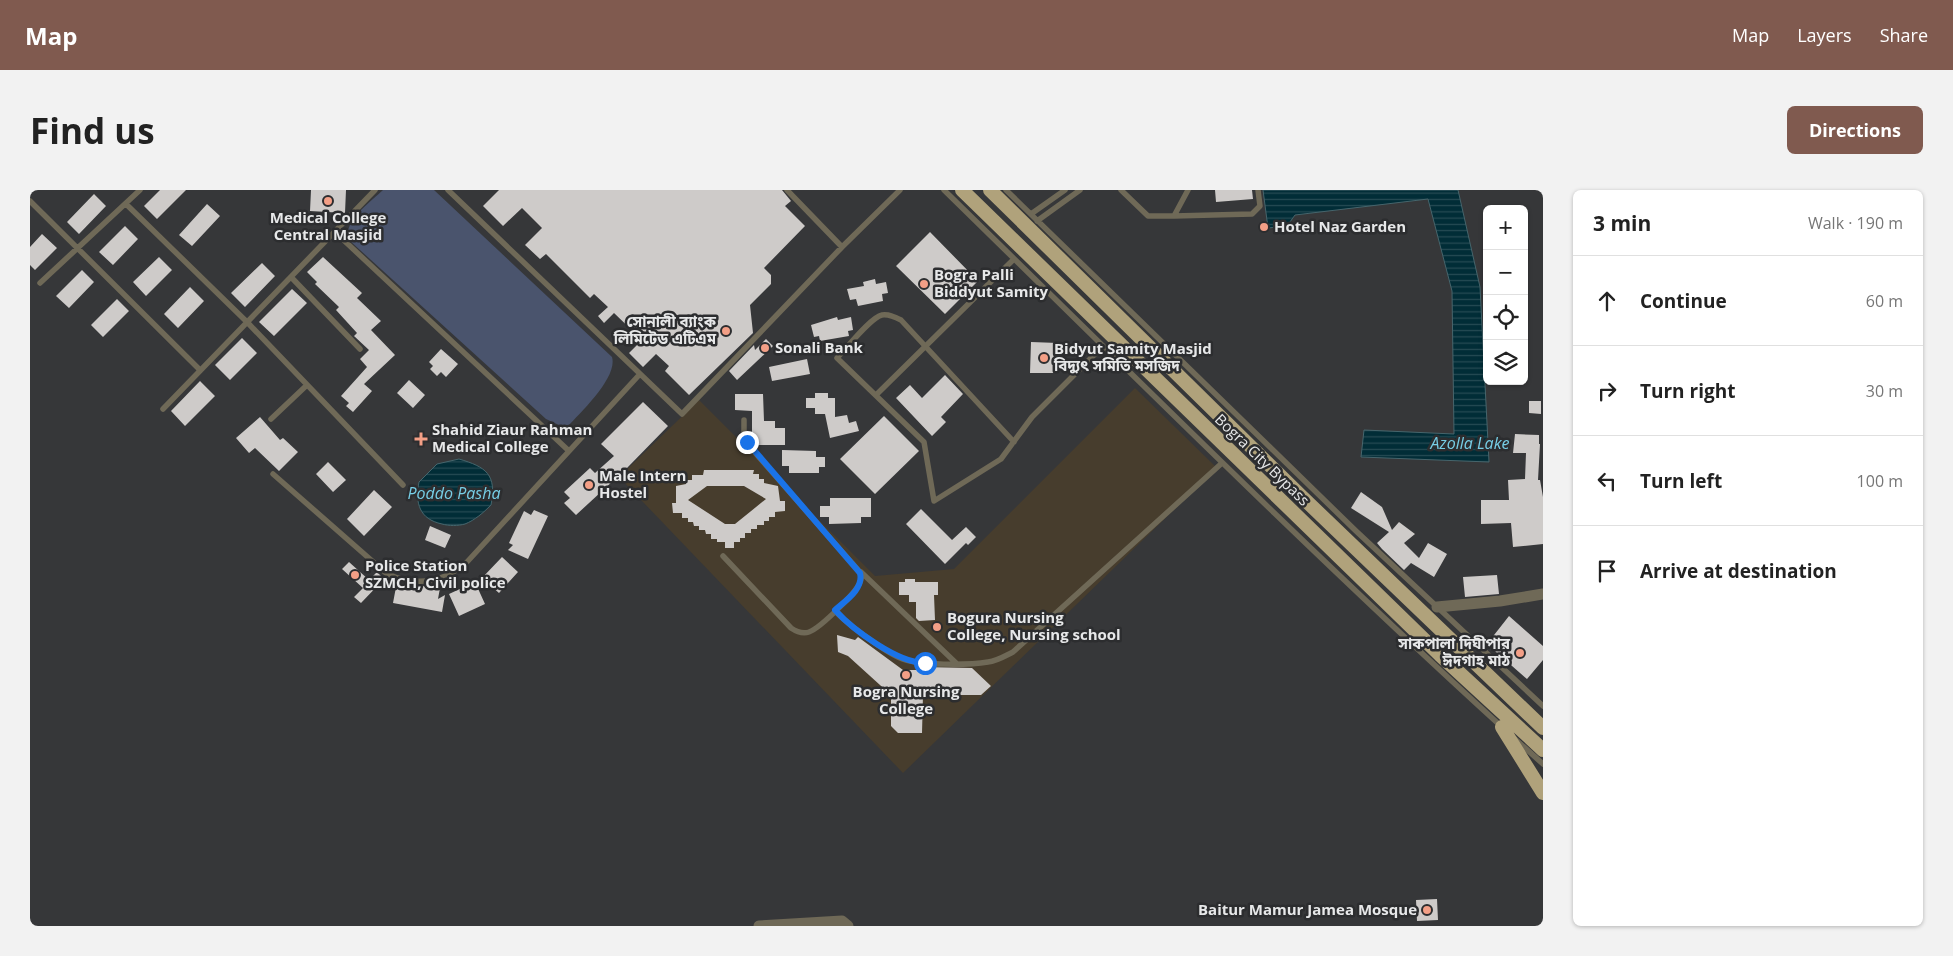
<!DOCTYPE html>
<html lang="en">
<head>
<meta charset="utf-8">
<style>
	body { margin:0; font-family:"Open Sans","Noto Sans Bengali",sans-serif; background:#f2f2f2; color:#222 }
	.controls { position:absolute; right:15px; top:15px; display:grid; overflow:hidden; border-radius:8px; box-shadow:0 1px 4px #0004 }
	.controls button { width:45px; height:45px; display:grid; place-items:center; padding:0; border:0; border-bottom:1px solid #e0e0e0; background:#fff; color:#222; font:25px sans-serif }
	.stop { position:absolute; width:15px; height:15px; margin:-11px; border:4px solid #1a73e8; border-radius:50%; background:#fff }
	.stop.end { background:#1a73e8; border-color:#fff; box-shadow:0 1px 5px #0008 }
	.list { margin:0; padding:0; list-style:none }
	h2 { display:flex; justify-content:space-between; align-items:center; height:65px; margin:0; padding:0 20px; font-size:21px }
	h2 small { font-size:16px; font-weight:400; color:#767676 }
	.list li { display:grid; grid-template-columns:32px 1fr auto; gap:15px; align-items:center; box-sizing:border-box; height:90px; padding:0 20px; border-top:1px solid #e0e0e0 }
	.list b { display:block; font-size:19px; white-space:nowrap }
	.list em { font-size:16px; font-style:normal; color:#767676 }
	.icon { flex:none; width:28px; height:28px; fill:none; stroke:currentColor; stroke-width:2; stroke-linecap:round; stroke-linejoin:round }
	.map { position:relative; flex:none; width:1513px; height:736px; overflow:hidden; border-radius:8px }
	header { display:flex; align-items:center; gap:30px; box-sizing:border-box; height:70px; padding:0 25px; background:#805a4f; color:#fff }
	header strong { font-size:24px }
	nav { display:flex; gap:28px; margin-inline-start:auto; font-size:18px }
	.intro { display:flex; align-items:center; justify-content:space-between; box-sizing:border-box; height:120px; padding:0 30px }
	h1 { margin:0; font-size:35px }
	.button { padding:12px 22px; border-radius:8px; background:#805a4f; color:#fff; font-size:18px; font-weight:700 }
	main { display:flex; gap:30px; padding:0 30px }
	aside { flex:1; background:#fff; border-radius:8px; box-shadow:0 1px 4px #0004 }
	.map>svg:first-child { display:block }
</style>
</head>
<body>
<header>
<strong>Map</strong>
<nav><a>Map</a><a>Layers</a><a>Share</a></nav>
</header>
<div class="intro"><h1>Find us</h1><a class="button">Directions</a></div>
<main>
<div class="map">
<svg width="1513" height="736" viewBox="0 0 1513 736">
	<defs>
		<pattern id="water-rules" width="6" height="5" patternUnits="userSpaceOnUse" patternTransform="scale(1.25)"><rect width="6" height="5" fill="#012d37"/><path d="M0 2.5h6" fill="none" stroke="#264b54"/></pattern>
	</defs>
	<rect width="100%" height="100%" fill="#363739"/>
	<path fill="#473d2d" d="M1105,198L1187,278L873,583L589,287L669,210L845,386L924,379Z"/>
	<path fill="#4a546d" d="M353,0H404L582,167C588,187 551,222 538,236L529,235L516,229L319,50C312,31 341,12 353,0Z"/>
	<path fill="url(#water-rules)" stroke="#46656c" d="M1233,0H1428L1450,97L1459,272L1331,267L1334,240L1424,244L1422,101L1398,9L1265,25L1257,36L1238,38Z
		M429,269C456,277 467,284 461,315C453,323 445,330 435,334C428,336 419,336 412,334C389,329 385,313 389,292L407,274Z"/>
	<path fill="#cecbc9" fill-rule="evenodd" d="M130,0H156L127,29L114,16Z
		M281,0H316L315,23L280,21Z
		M469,0H752L761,11L755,16L775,36L734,78L741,85V94L720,115L723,143L659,205L635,181L639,176L626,164L613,177L599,163L612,150L584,123L574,133L568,126L578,117L564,104L560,108L516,64L510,69L495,55L512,38L492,18L473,36L453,16Z
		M1185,0H1222L1223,9L1186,12Z
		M64,4L76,16L49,44L37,32Z
		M177,14L190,26L162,56L149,45Z
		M95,36L108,49L83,75L69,62Z
		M900,42L948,91L915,124L866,76Z
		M12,44L27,58L5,80L0,75V57Z
		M129,67L142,80L116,106L103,92Z
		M293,67L332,103L327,108L351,131L341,140L365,165L334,194L342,201L323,222L316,216L319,213L311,206L337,177L330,169L339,160L324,146L327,143L306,120L309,117L285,94L287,92L277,82Z
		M232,73L245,86L215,117L201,103Z
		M52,80L64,92L39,118L26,106Z
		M845,89L846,94L856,92L858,103L852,104L853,111L828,116L826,109L820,110L817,99L834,96L833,92Z
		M160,97L174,111L148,138L134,124Z
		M262,99L277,113L244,146L229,132Z
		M87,109L99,121L73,147L61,135Z
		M807,127L808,130L821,127L823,140L818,141L819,146L790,151L789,146L784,147L781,135Z
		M212,148L227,163L200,190L185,175Z
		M736,149L743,156L707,190L699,181L724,155L725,160Z
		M1001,152L1028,153V183H1000Z
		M411,159L428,174L416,187L411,182L407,186L400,179L403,176L399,172Z
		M777,169L780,184L742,191L739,177Z
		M915,185L933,204L911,227L916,232L902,246L866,208L880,195L892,208Z
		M379,190L395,205L383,218L367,203Z
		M170,191L185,206L155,236L141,221Z
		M785,203H798V208H805V227L817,225L819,233L826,231L829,241L800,248L795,224H785V218H776V208H785Z
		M705,204H733L734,231H745V238H755V255H725V250H722V221L705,220Z
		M1499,211H1511V224L1499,223Z
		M613,212L638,236L597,278L546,325L534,313L540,308L534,302L560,278L565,283L584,266L571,254Z
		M854,226L889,261L845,304L810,269Z
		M230,227L250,250L253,248L268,262L249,281L225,258L219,263L206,248Z
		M1485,244L1509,245V254H1510L1508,290H1510L1513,307V354L1483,357L1481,333L1451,334V310H1479L1478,290L1495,289L1496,263H1483Z
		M752,260L786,261V267H795V277H789V283H759V276H752Z
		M298,272L316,290L303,302L286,284Z
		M674,280H724L723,284H729V289H734V293L748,296L750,311H755V321L745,322V327H739V331H734V335H727V339H721V343H715V348H710V352H704V358H695V352H687V349H681V344H676L675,340H669V336H664L663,332H658V328H652V323H643L642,313H646V296L656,294V290H662V285H673ZM677,296H714L736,309L705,334H695L658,310Z
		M344,300L362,317L334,346L317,329Z
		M1331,302L1352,317L1362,340L1369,332L1385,344L1374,353L1389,368L1398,353L1417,364L1404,387L1381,373L1374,380L1352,359L1347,353L1359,342L1321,318Z
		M800,308H841V327H831V333L799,334V327H790V316H800Z
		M891,319L922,350L936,337L946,347L938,355L936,353L915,374L876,334Z
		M504,320L518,326L498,369L478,360L483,355L479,353L494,321L501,325Z
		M400,336L421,345L415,358L395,350Z
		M472,367L488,382L469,403L452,388Z
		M319,372L339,390L347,382L354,389L331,413L324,407L333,398L312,379Z
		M1467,385L1469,404L1435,407L1433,387Z
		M875,389H885V392H908V405H904L905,430L889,431L886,428V412H879V405H869V392H875Z
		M445,392L455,414L429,426L419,404Z
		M374,394L410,398L408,409L415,405L412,422L363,413L366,397L373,398Z
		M1479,426L1513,456V470L1497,489L1457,454Z
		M807,445L825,450L828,447L873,480H892V477L942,478L961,496L951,505H893L892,543H868L861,536V505L818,466L808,462Z
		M1407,709L1408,730L1387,731L1386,710Z"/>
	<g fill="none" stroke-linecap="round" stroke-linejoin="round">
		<path stroke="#6f6957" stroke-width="5.5" d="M418,0L652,224L812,57L870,0
			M757,0L812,57
			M914,0C1099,181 1282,364 1473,538
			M976,0L1326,341L1513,516
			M1091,0L1118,26H1144L1158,0
			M0,11L170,180
			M96,14L217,132L373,295
			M1001,24L1035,0
			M1144,26L1222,24L1230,16L1228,0
			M1007,31L1050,0
			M305,42L539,261
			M261,87L330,159
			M10,93L110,0
			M846,205L984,69
			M133,219L345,0
			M241,229L277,195
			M984,252L871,130C865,127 859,124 852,125C841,127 816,159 807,168L894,252L904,311L971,269L1002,227L1073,156
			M243,284L357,384C387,397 413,393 437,372L610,184
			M693,366L761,438C767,442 773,444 779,442C790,438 830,400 831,389C832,382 826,378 822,373L720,257L714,246V230
			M831,382L926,473
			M805,421C817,434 854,461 870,468C887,476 940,475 958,472C967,471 975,466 983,462L1192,273
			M1485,549L1513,574"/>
		<path stroke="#6f6957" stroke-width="11" d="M1407,417L1470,411L1513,404
			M729,736L812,731L818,736"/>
		<path stroke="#b0a27b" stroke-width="14" d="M932,0L1410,465L1513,560
			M960,0L1270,305L1513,538
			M1472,537L1513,603"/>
	</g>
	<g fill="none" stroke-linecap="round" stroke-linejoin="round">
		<path stroke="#1a73e8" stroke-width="6" d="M717,252L830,383C834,399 815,411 805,420C823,440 868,473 895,473"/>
	</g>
	<g fill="#f39f86" stroke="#2c2d2f" stroke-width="2">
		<circle cx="298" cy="11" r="5"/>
		<circle cx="1234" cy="37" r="5"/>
		<circle cx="894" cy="94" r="5"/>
		<circle cx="696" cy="141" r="5"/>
		<circle cx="735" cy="158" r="5"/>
		<circle cx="1014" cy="168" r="5"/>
		<path d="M388.5 241.5h5v5h5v5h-5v5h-5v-5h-5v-5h5z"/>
		<circle cx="559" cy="295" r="5"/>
		<circle cx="325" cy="385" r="5"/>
		<circle cx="907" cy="437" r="5"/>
		<circle cx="1490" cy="463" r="5"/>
		<circle cx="876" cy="485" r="5"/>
		<circle cx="1397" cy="720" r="5"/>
	</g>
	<g text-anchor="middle" stroke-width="5" stroke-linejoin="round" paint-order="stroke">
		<g font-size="15" font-weight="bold" fill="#e7e8e9" stroke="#2c2d2f" text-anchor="start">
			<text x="298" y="33" text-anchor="middle">Medical College<tspan x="298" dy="17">Central Masjid</tspan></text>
			<text x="1244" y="42">Hotel Naz Garden</text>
			<text x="904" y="90">Bogra Palli<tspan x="904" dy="17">Biddyut Samity</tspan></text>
			<text x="686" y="137" text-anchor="end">সোনালী ব্যাংক<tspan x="686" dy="17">লিমিটেড এটিএম</tspan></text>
			<text x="745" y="163">Sonali Bank</text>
			<text x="1024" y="164">Bidyut Samity Masjid<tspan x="1024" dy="17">বিদ্যুৎ সমিতি মসজিদ</tspan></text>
			<text x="402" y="245">Shahid Ziaur Rahman<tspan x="402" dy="17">Medical College</tspan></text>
			<text x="569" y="291">Male Intern<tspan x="569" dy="17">Hostel</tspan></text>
			<text x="335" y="381">Police Station<tspan x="335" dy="17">SZMCH, Civil police</tspan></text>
			<text x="917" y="433">Bogura Nursing<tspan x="917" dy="17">College, Nursing school</tspan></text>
			<text x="1480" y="459" text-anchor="end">সাকপালা দিঘীপার<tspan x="1480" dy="17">ঈদগাহ মাঠ</tspan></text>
			<text x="876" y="507" text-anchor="middle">Bogra Nursing<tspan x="876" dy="17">College</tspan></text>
			<text x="1387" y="725" text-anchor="end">Baitur Mamur Jamea Mosque</text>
		</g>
		<g font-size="15" fill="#e7e8e9" stroke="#2c2d2f">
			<text transform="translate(1232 270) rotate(44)" y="5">Bogra City Bypass</text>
		</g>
		<g font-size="16" font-style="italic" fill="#77cee6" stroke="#2c2d2f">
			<text x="1440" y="259">Azolla Lake</text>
			<text x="424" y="309">Poddo Pasha</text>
		</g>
	</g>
</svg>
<div class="controls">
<button>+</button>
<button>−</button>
<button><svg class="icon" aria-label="locate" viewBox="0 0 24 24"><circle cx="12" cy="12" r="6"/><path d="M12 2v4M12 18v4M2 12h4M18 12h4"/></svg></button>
<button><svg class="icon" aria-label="layers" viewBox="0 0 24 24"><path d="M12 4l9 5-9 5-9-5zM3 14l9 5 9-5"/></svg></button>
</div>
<div class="stop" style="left:895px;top:473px"></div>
<div class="stop end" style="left:717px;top:252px"></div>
</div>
<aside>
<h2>3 min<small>Walk · 190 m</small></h2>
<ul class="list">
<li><svg class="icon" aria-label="ahead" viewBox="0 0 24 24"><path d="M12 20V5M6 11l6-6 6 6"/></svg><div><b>Continue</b></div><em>60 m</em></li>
<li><svg class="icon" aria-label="right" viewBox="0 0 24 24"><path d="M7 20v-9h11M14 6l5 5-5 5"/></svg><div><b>Turn right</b></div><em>30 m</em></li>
<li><svg class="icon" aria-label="left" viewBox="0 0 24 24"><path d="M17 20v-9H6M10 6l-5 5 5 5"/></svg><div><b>Turn left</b></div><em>100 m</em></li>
<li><svg class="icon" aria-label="arrive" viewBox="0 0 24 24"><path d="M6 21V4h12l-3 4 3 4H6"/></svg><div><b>Arrive at destination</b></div></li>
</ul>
</aside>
</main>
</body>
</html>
